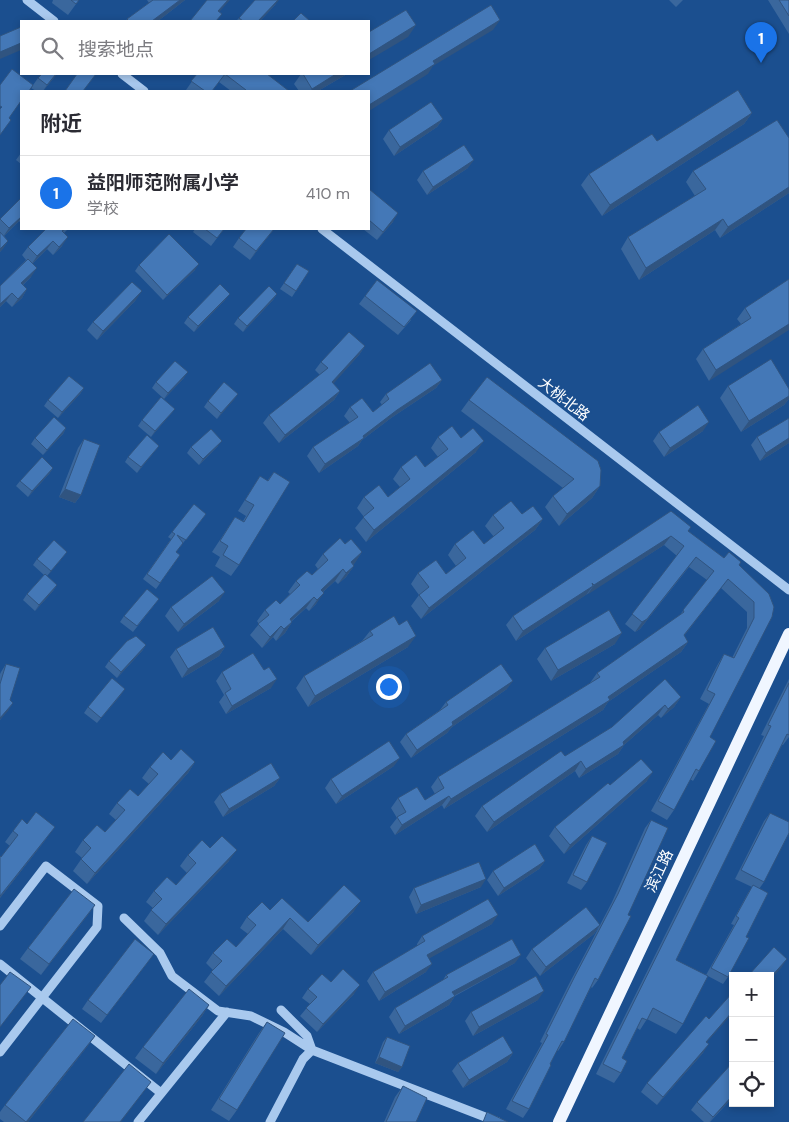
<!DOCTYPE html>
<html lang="zh">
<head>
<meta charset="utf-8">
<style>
	body { margin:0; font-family:"DM Sans","Noto Sans SC",sans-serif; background:#f7f7f7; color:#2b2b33 }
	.controls { position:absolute; right:15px; bottom:15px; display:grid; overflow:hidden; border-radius:0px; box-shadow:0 2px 8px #0003 }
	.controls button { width:45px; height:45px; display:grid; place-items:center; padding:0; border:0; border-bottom:1px solid #e1e1e2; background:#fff; color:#2b2b33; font:25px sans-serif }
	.you { position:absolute; left:388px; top:686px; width:18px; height:18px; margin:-12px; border:4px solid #fff; border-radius:50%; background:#1a73e8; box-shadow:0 0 0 8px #1a73e833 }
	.badge { display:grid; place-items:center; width:32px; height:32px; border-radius:50%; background:#1a73e8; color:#fff; font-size:16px; font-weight:700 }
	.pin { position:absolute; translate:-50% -41px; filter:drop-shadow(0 1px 2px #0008) }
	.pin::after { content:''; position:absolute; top:26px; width:18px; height:15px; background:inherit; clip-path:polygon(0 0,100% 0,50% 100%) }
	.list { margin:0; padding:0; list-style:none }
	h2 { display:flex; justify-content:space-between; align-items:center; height:65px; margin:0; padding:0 20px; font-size:21px }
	h2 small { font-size:16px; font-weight:400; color:#7c7c81 }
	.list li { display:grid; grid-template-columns:32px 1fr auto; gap:15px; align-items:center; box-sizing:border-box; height:75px; padding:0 20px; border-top:1px solid #e1e1e2 }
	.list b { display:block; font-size:19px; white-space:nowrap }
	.list p { margin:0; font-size:16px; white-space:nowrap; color:#7c7c81 }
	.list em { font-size:16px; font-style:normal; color:#7c7c81 }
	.icon { flex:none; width:28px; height:28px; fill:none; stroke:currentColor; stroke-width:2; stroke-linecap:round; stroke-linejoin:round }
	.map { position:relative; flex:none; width:789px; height:1122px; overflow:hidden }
	.search { position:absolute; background:#fff; box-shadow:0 2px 8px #0003; left:20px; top:20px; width:350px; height:55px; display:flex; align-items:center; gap:12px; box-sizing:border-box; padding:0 18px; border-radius:0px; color:#7c7c81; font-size:19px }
	.panel { position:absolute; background:#fff; box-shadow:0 2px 8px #0003; left:20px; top:90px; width:350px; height:140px; border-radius:0px }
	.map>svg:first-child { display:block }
</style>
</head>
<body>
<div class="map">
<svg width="789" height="1122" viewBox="0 0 789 1122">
	<rect width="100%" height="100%" fill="#1b4f8f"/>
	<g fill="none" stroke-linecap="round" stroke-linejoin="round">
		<path stroke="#a9c9ee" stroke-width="9" d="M27,0L54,21
			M122,74L144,91
			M322,229L789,590
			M124,918L160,953L172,976L218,1011L251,1016L284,1032L312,1050L498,1122
			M0,926L46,866L98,906L97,927L0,1052
			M0,964L161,1093
			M138,1122L227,1012
			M270,1122L303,1059L312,1050L307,1036L281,1010"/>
		<path stroke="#f0f6ff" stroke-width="12" d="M559,1122L789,634"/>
	</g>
	<path fill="#3a679d" d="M53,0H79L68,15L52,3Z
		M147,0H185L158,21H126L127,19L149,3Z
		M669,0H683L676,7Z
		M768,0H789V34Z
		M276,4L260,21H236L239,18Z
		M57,74L43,91H36L31,88L38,78Z
		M197,74H267L289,91H231L219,82L212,91H188L186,90Z
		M301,74H347L318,91H299L294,84Z
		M752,113L744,124L602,216L581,185L589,174L657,141Z
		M443,119L437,127L394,156L383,139L389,130Z
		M21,153V164L16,160Z
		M468,168L427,195L417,180L423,171Z
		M693,171L789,193L720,238L715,230L639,280L621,249L628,237L695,196L686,182Z
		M369,189L393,222L377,240L363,229H369Z
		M21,198V223L19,221L4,236L8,241L0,252V219Z
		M46,229H68L64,233L62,246L53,255L47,249L32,264L31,277L23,285L27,289L22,298L12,307L6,301L0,307V286L26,260L22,255L28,247Z
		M195,229H224L211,246L193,232Z
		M274,229L250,260L233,247L239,238Z
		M297,264L309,271L292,297L280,289Z
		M139,265L195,270L163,300L135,271Z
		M789,279L709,381L696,359L703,349L741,324L737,319L745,308Z
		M277,294L273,300L243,332L234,324L238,318Z
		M365,296L411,320L398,335L359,304Z
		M226,299L194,332L184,323L188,317Z
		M136,300L97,340L87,330L93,322Z
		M365,346L359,355L333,383L340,391L334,400L279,443L263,423L269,415L320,375L315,370L321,362Z
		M184,378L164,399L152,388L156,382Z
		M442,380L436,388L391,418L362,440L358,446L319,473L307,456L313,447L350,423L344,416L350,407L373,412L382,405L380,402L386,394Z
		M728,386L789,389V399L784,405L741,432L720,398Z
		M84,388L80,394L58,418L44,406L48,400Z
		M238,394L217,419L204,407L208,401Z
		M469,400L600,486L592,498L559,526L545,507L553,496L563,488L461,411Z
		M175,409L151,437L138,426L142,420Z
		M789,418V443L760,461L751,445L757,437Z
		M66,428L63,434L43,455L31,444L35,438Z
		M703,431L664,457L653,441L659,432Z
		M438,437L461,438L476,452L366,542L355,528L364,517L357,508L364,497H388L400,487L393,479L401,467H425L438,457L431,448Z
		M84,439L81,495L75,503L59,497L78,448Z
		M159,446L137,473L125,462L128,457Z
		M218,446L199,465L187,453L191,447Z
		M53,468L49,474L28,497L16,486L20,481Z
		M274,472L239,565L231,576L215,566L220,557L212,552L235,517L243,521L246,516L238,511L260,476L267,481Z
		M671,511L688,531L724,558L739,566L769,594L710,737L699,771L693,781L690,779L674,810L667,820L651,811L709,704L700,699L718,664L724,654L732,658L747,628V612L721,588L684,636L688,642L681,652L608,702L603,710L444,809L442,805L395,835L390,827L397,818L391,808L398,798L425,800L435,794L431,787L438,777L590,683L597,673L679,616L707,580L689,567L640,629L635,632L625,624L677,556L664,545L587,594L516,641L506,625L513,616Z
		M206,514L176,552L180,555L156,589L143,579L171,539L168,537L172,532Z
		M522,514L543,519L535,530L421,619L411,606L419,595L411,584L418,573L446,574L456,566L448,555L455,544H484L494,537L485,526L493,515Z
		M345,544L362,552L353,565L354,566L346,577L338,584L335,581L323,592L316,604L309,611L306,608L292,621V622L285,633L276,641L273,637L262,648L250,635L259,624L257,621L265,610L280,604L290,594L288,592L296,581L312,575L318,569L315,565L323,554Z
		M63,557L47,576L57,585L53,591L35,611L23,600L27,594L44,575L33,565L37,559Z
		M219,601L178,632L165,616L171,607Z
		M155,604L133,632L120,622L124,616Z
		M399,625L408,647L308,707L296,688L304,676L362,641L370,631Z
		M615,644L551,681L537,659L545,648Z
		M146,645L142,651L117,678L105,667L109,661Z
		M225,647L219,656L182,678L170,657L176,649Z
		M6,664L10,700L13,703L0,720V674L1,672Z
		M222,672L271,688L226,714L219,702L224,695L216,681Z
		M789,679V737L783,745H782L676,960L683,1024L676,1034L647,1019L640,1030L637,1028L622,1058L621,1073L614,1083L596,1074L764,736L761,735Z
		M507,689L452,727L447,733L411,758L400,742L406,734L440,710L446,702Z
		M121,695L97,723L84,713L88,707Z
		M681,697L674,707L661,718L658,715L624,745L618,754L579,778L575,771L487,832L475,816L482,806L565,756Z
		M171,760L195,762L188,773L87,884L73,871L82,858L75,852L83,840L105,832L116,820L109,814L117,803L138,796L149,784L142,778L150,767Z
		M394,766L336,804L325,788L331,779Z
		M280,778L274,786L223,817L214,802L220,794Z
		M647,781L564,854L549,836L555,827L610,785Z
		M770,813L764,882L759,889L746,937L728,977L723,984L706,975L734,925L731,924L748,893L752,887L735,879L764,821Z
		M651,820L598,980L592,988L591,987L564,1042L558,1051L557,1050L529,1109L523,1118L506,1109L542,1043L540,1042L569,984L599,927L594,934L540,976L526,958L532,949L600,925L612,902L645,828Z
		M13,831L47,838L0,898V856L1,857L10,846L5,842Z
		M592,836L587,882L581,890L567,883L586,845Z
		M210,848L229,861L158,935L144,921L153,908L146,902L154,891L176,885L187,873L180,866L188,855Z
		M545,861L539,869L498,896L487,880L493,871Z
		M481,887L416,914L409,897L414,888Z
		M95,905L87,916L41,975L20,959L28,948Z
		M270,910L308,922L354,911L311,955L283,929L219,996L204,982L213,970L206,963L213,953L236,947L248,934L240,928L247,917Z
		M492,924L429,958L426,972L379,1001L367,981L373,972L417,946V944L422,936Z
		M148,962L101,1023L82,1009L88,1000Z
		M515,963L455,996L449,1005L399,1034L389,1017L395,1008L443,980L446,975Z
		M331,982L354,994L317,1032L300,1016L310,1004L302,998L308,989Z
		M538,1000L473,1036L465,1021L471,1012Z
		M209,1005L202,1016L156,1074L135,1058L143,1047Z
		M267,1022L237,1110L229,1121L211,1110L259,1033Z
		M95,1036L87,1047L28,1122H4L0,1119V1112L5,1105Z
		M387,1037L402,1067L398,1072L375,1063L383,1042Z
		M707,1042L703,1053L657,1105L641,1092L647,1083Z
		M513,1053L507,1062L463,1088L452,1071L458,1063Z
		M733,1062V1097L710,1122H704L691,1110L697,1102Z
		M403,1086L416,1122H384L395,1097Z"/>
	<path fill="#305480" d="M180,0H185L158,21H152Z
		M228,0H230L212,20L218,11Z
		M278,0H279L276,4L260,21H258Z
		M500,20L493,30L433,66L428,74L369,111V105L433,61Z
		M416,25L408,37L369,60V54Z
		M21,43V50L0,59V52Z
		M56,74H57L43,91L47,85Z
		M336,74H347L318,91H310L312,89Z
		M752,113L744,124L602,216L610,205Z
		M443,119L437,127L394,156L400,147Z
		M474,160L468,168L427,195L433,187Z
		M789,187V193L720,238L728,227Z
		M398,213L393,222L377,240L383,232Z
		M21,217V218L19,221L3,237L9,228Z
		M723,219L715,230L639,280L646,268Z
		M274,229L250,260L256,251Z
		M68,237L62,246L53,255L59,247Z
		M8,241L3,249L0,252V249Z
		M53,241L47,249L31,265L37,256Z
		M199,264L195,270L163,300L167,295Z
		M37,268L31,277L15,292L21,283Z
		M27,289L22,298L12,307L18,299Z
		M142,291L136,300L97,340L103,331Z
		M12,293L6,301L0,307V304Z
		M230,294L226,299L194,332L198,326Z
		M277,294L273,300L243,332L247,326Z
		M789,324V330L709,381L716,370Z
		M365,346L359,355L327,391L332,382Z
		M188,372L184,378L164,399L168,393Z
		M442,380L436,388L391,418L362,440L358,446L319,473L325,464L397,410Z
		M84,388L80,394L58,418L62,412Z
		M340,391L334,400L279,443L285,435Z
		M238,394L234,400L217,419L221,413Z
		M789,396V399L784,405L741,432L749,421Z
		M175,409L171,414L151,437L155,431Z
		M709,422L703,431L664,457L670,448Z
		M66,428L63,434L43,455L47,450Z
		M789,438V443L760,461L766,453Z
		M222,441L218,446L199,465L203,459Z
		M484,441L476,452L366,542L374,530Z
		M159,446L155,451L137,473L141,467Z
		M53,468L49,474L28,497L32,491Z
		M600,486L592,498L559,526L567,514Z
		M65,489L81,495L75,503L59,497Z
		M543,519L535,530L421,619L429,608Z
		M671,536L664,545L587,595L594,585Z
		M67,552L47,577L51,571Z
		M362,552L355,563L345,572L351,562Z
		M696,557L640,629L635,632L642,622Z
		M354,566L346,577L338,584L346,573Z
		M343,569L335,581L315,599L321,590Z
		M728,579L721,588L677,645L684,635Z
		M57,585L53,591L35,611L39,605Z
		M593,586L586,595L516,641L523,631Z
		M225,592L219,601L178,632L184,624Z
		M324,593L316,604L309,611L317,600Z
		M314,597L306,608L283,628L290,619Z
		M292,622L285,633L276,641L284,629Z
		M281,626L273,637L262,648L270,637Z
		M622,633L615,644L551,681L558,670Z
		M416,636L408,647L308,707L315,696Z
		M688,642L681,652L608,702L603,710L444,809L451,799L608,697Z
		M146,645L142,651L117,678L121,672Z
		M225,647L219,656L182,678L188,669Z
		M277,679L271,688L226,714L232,706Z
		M513,681L507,689L452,727L447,733L411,758L417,750L452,722Z
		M125,689L121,695L97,723L101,718Z
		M681,697L674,707L661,718L668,709Z
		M13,703L8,711L0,720V718Z
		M665,705L658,715L624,745L618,754L579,778L586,769L623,742Z
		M400,758L394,766L336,804L342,796Z
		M581,761L575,771L487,832L494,822Z
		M195,762L188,773L87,884L95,873Z
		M653,772L647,781L564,854L570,845Z
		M280,778L274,786L223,817L229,809Z
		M449,796L442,805L395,835L402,825Z
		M55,827L47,838L0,898V897Z
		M237,850L229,861L158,935L166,924Z
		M545,861L539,869L498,896L504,888Z
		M486,879L481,887L416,914L421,905Z
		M361,901L354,911L311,955L318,945Z
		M95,905L87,916L41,975L49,964Z
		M498,915L492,924L421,963L427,955Z
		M290,918L283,929L219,996L226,986Z
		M600,925L594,934L540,976L546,967Z
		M521,955L515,963L446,1000L452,992Z
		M787,959L781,968L770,980V978Z
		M432,964L426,972L379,1001L385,992Z
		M360,985L354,994L317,1032L323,1024Z
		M544,991L538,1000L473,1036L479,1027Z
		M455,996L449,1005L399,1034L405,1026Z
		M209,1005L202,1016L156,1074L163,1063Z
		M733,1011V1013L700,1050L706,1042Z
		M95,1036L87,1047L28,1122H26Z
		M709,1044L703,1053L657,1105L663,1097Z
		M513,1053L507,1062L463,1088L469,1080Z
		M379,1057L402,1067L398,1072L375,1063Z
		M151,1082L121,1122H120Z
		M733,1095V1097L709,1122L713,1117Z"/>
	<path fill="#4478b7" stroke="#305480" d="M71,0H79L76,4Z
		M153,0H180L152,21H129L127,19Z
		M207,0H228L218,11L222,14L216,21H190Z
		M255,0H278L258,21H243L239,18Z
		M779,0H789V16Z
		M491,5L500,20L433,61L435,64L369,105V91H350Z
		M406,10L416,25L369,54V32Z
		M301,13L310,21H293Z
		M21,27V43L0,52V36Z
		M12,69L33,85L29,91H21V101L9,118L11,120L0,135V109L2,107L0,106V85Z
		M42,74H56L47,85L38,78Z
		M77,74H96L83,91H65Z
		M197,74H225L212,91H205L191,81Z
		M225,74H267L289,91H245L246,90Z
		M303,74H336L312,89Z
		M738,90L752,113L610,205L589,174L652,134L657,141Z
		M431,102L443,119L400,147L389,130Z
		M777,120L789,138V187L728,227L723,219L646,268L628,237L706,189L693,171Z
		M464,145L474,160L433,187L423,171Z
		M369,189L398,213L383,232L369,220Z
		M21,198V217L9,228L0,219Z
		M46,229H65L62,231L68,237L59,247L53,241L37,256L28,247Z
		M205,229H224L217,238Z
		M246,229H274L256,251L239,238Z
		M0,232L8,241L0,249Z
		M169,234L199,264L167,295L139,265Z
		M28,259L37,268L21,283L27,289L18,299L12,293L0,304V286Z
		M297,264L309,271L296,291L284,283Z
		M789,279V324L716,370L703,349L751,318L745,308Z
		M377,280L417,311L404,327L365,296Z
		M132,282L142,291L103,331L93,322Z
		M220,284L230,294L198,326L188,317Z
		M269,286L277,294L247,326L238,318Z
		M349,332L365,346L332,382L340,391L285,435L269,415L328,368L321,362Z
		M771,359L789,389V396L749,421L728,386Z
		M175,361L188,372L168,393L156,382Z
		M430,363L442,380L397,410L363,436L364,438L325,464L313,447L358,417L350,407L362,398L373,412L389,399L386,394Z
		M69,376L84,388L62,412L48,400Z
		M487,377L598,461L601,470L600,486L567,514L553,496L574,479L469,400Z
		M224,382L238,394L221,413L208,401Z
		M161,397L175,409L155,431L142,420Z
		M698,405L709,422L670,448L659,432Z
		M54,417L66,428L47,450L35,438Z
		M789,418V438L766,453L757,437Z
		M452,426L461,438L473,428L484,441L374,530L363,517L374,508L364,497L379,485L388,497L410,479L401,467L416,455L425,467L448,449L438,437Z
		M211,429L222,441L203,459L191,447Z
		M147,435L159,446L141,467L128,457Z
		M84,439L100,445L81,495L65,489Z
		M42,457L53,468L32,491L20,481Z
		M274,472L290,482L239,565L223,555L228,546L220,541L235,517L244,522L254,505L245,500L260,476L268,481Z
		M511,501L522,514L533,506L543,519L429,608L419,595L429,587L418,573L436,560L446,574L466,558L455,544L473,530L484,544L504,528L493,515Z
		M194,504L206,514L186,540L177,535L183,543L176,552L180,555L160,583L147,574L175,534L172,532Z
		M671,511L691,527L688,531L724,558L729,552L741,562L739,565L769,594L774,607L772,617L710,737L716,741L699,771L696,769L674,810L658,801L715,694L707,690L724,654L734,658L754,618V602L728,579L684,635L688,642L608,697L610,700L451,799L449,796L402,825L397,817L406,812L398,798L417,787L425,800L444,788L438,777L600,677L597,673L684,612L683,610L714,571L696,557L647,619L642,622L632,614L684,546L671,536L594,585L592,583L593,586L523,631L513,616Z
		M340,538L345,544L351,539L362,552L351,562L354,566L346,573L343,569L321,590L324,593L317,600L314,597L290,619L292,622L284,629L281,626L270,637L258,624L269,615L265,610L276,600L280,604L300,585L296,581L307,571L312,575L328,560L323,554Z
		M54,540L67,552L51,571L37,559Z
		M45,574L57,585L39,605L27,594Z
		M212,576L225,592L184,624L171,607Z
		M147,589L159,599L137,626L124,616Z
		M609,610L622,633L558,670L545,648Z
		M394,616L399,625L407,620L416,636L315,696L304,676L373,635L370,631Z
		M213,627L225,647L188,669L176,649Z
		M136,636L146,645L121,672L109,661L127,641Z
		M253,653L264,670L269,667L277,679L232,706L225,693L231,689L222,672Z
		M6,664L20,668L10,700L13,703L0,718V684Z
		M501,664L513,681L452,722L453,725L417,750L406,734L448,705L446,702Z
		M112,678L125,689L101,718L88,707Z
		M665,679L681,697L668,709L665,705L623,742L624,745L586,769L581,761L494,822L482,806L561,751L565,756L612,727Z
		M789,683V735L787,734L676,960L708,976L683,1024L653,1008L647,1020L642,1018L622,1058L627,1061L621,1073L603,1064L771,726L768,725Z
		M389,741L400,758L342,796L331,779Z
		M181,749L195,762L95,873L81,859L91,848L83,840L97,825L105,832L125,810L117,803L130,789L138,796L158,774L150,767L163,752L171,760Z
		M641,759L653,772L570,845L555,827L608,783L610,785Z
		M271,763L280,778L229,809L220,794Z
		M36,812L55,827L0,896V856L1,857L18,835L13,831L22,819L27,824Z
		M770,813L789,822V833L764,882L741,870Z
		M651,820L668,828L628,915L631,916L598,980L595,978L564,1042L562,1041L550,1064L551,1065L529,1109L512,1101L548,1035L546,1034L575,976L618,894Z
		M222,836L237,850L166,924L151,910L162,899L154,891L167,877L176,885L196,863L188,855L202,840L210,848Z
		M592,836L607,843L587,882L573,875Z
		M535,844L545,861L504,888L493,871Z
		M479,862L486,879L421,905L414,888Z
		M344,885L361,901L318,945L290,918L226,986L211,972L222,961L213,953L227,939L236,947L256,925L247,917L262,902L270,910L282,898L308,922Z
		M753,885L768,893L746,937L749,938L728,977L711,968L739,918L736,916Z
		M74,889L95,905L49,964L28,948Z
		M488,899L498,915L427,955L432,964L385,992L373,972L425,941L422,936Z
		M586,907L600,925L546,967L532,949Z
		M135,939L154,954L107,1015L88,1000Z
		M512,939L521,955L452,992L455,996L405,1026L395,1008L448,977L446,975Z
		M774,947L787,959L770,978V976H748Z
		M343,969L360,985L323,1024L306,1008L317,997L308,989L322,974L331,982Z
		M10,972L31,987L0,1027V985Z
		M536,976L544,991L479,1027L471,1012Z
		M189,989L209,1005L163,1063L143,1047Z
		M733,992V1011L706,1042L709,1044L663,1097L647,1083L706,1016L709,1019Z
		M73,1019L95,1036L26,1122L5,1105Z
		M267,1022L285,1033L237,1110L219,1099Z
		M503,1036L513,1053L469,1080L458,1063Z
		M387,1037L410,1046L402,1067L379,1057Z
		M733,1062V1095L713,1117L697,1102Z
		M129,1064L151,1082L120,1122H83Z
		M403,1086L427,1098L416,1122H386Z
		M487,1112L508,1122H483Z"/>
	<g text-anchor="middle" stroke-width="4" stroke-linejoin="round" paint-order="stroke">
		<g font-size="15" fill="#fff" stroke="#1b4f8f">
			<text transform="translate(564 399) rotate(38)" y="5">大桃北路</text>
			<text transform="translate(659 871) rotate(-65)" y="5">滨江路</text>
		</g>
	</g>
</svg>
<div class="controls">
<button>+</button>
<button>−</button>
<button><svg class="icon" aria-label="locate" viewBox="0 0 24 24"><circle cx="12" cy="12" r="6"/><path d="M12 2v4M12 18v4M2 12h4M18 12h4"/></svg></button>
</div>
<div class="you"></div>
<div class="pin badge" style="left:761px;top:63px">1</div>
<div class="search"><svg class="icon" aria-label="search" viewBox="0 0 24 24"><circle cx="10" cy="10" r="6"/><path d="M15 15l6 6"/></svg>搜索地点</div>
<section class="panel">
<h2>附近<small></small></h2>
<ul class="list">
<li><span class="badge">1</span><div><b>益阳师范附属小学</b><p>学校</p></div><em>410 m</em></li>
</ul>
</section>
</div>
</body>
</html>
